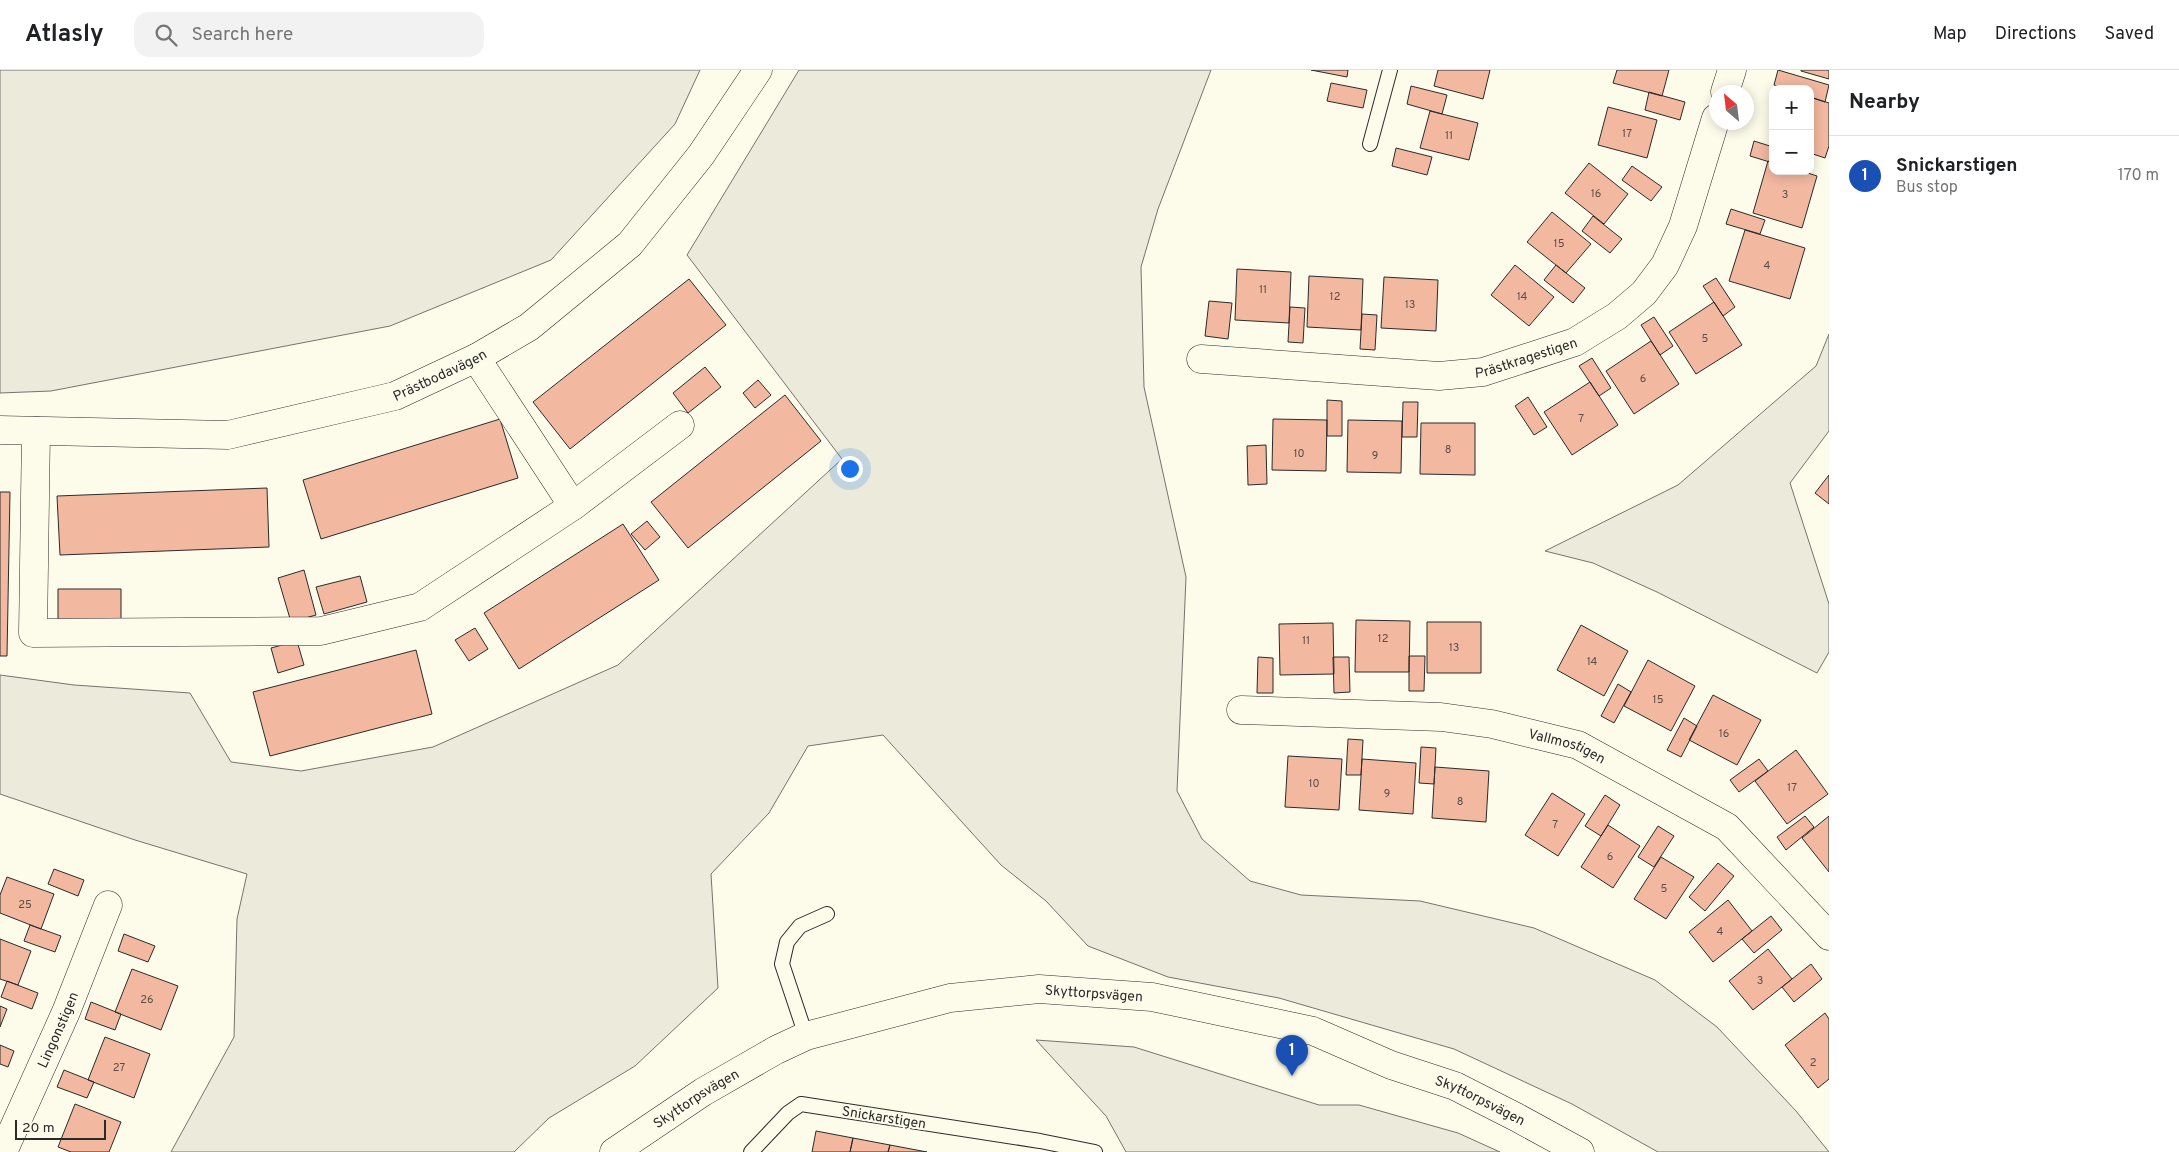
<!DOCTYPE html>
<html lang="en">
<head>
<meta charset="utf-8">
<style>
	body { margin:0; font-family:Overpass,sans-serif; background:#f2f2f2; color:#202124 }
	.controls { position:absolute; right:15px; top:15px; display:grid; overflow:hidden; border-radius:10px; box-shadow:0 2px 12px #0003 }
	.controls button { width:45px; height:45px; display:grid; place-items:center; padding:0; border:0; border-bottom:1px solid #e0e0e0; background:#fff; color:#202124; font:25px sans-serif }
	.compass { position:absolute; left:1709px; top:15px; width:45px; height:45px; border-radius:50%; background:#fff; box-shadow:0 2px 12px #0003; rotate:332deg }
	.scale { position:absolute; left:15px; bottom:12px; width:91px; box-sizing:border-box; padding-left:5px; border:2px solid #2b2b2b; border-top:0; font-size:14px; line-height:18px; white-space:nowrap; color:#2b2b2b; -webkit-text-stroke:4px #fdfbea; paint-order:stroke }
	.you { position:absolute; left:849px; top:398px; width:18px; height:18px; margin:-12px; border:4px solid #fff; border-radius:50%; background:#1a73e8; box-shadow:0 0 0 8px #1a73e833 }
	.badge { display:grid; place-items:center; width:32px; height:32px; border-radius:50%; background:#0b8043; color:#fff; font-size:16px; font-weight:700 }
	.pin { position:absolute; translate:-50% -41px; filter:drop-shadow(0 1px 2px #0008) }
	.pin::after { content:''; position:absolute; top:26px; width:18px; height:15px; background:inherit; clip-path:polygon(0 0,100% 0,50% 100%) }
	.list { margin:0; padding:0; list-style:none }
	h2 { display:flex; justify-content:space-between; align-items:center; height:65px; margin:0; padding:0 20px; font-size:21px }
	h2 small { font-size:16px; font-weight:400; color:#757577 }
	.list li { display:grid; grid-template-columns:32px 1fr auto; gap:15px; align-items:center; box-sizing:border-box; height:80px; padding:0 20px; border-top:1px solid #e0e0e0 }
	.list b { display:block; font-size:19px; white-space:nowrap }
	.list p { margin:0; font-size:16px; white-space:nowrap; color:#757577 }
	.list em { font-size:16px; font-style:normal; color:#757577 }
	.icon { flex:none; width:28px; height:28px; fill:none; stroke:currentColor; stroke-width:2; stroke-linecap:round; stroke-linejoin:round }
	.map { position:relative; flex:none; width:1829px; height:1082px; overflow:hidden }
	header { display:flex; align-items:center; gap:30px; box-sizing:border-box; height:70px; padding:0 25px; background:#fff; border-bottom:1px solid #e0e0e0 }
	header strong { font-size:24px }
	nav { display:flex; gap:28px; margin-inline-start:auto; font-size:18px }
	.search { width:350px; height:45px; background:#f2f2f2; display:flex; align-items:center; gap:12px; box-sizing:border-box; padding:0 18px; border-radius:15px; color:#757577; font-size:19px }
	main { display:flex }
	aside { flex:1; background:#fff }
	.map>svg:first-child { display:block }
</style>
</head>
<body>
<header>
<strong>Atlasly</strong>
<div class="search"><svg class="icon" aria-label="search" viewBox="0 0 24 24"><circle cx="10" cy="10" r="6"/><path d="M15 15l6 6"/></svg>Search here</div>
<nav><a>Map</a><a>Directions</a><a>Saved</a></nav>
</header>
<main>
<div class="map">
<svg width="1829" height="1082" viewBox="0 0 1829 1082">
	<rect width="100%" height="100%" fill="#fdfbea"/>
	<path fill="#ecebdb" stroke="#74746e" d="M0,0H700L675,54L551,190L390,256L51,321L0,323Z
		M799,0H1211L1158,139L1141,197L1144,317L1186,507L1177,721L1202,769L1250,811L1301,825L1420,831L1534,858L1655,910L1717,957L1796,1041L1829,1082H1658L1572,1034L1454,979L1279,928L1168,907L1088,876L1046,831L1001,795L883,665L808,676L769,743L711,804L718,918L635,996L549,1048L514,1082H171L234,967L237,849L247,804L135,770L0,724V605L74,615L190,623L231,692L301,701L433,677L618,595L842,389L687,185Z
		M1829,264V361L1790,413L1829,534V582L1817,603L1657,522L1593,493L1545,481L1678,415L1816,296Z
		M1036,970L1134,977L1319,1035H1359L1458,1063L1500,1082H1126L1106,1046Z"/>
	<path fill="#f2b8a0" stroke="#2b2b2b" d="M1311,0H1348L1347,7Z
		M1438,0H1490L1483,29L1434,16Z
		M1617,0H1669L1662,26L1613,13Z
		M1778,0L1829,15L1825,32L1810,27V19H1785L1774,15Z
		M1801,0H1829V9L1801,1Z
		M1331,13L1367,20L1363,38L1327,31Z
		M1411,16L1447,25L1442,44L1407,34Z
		M1649,22L1685,32L1680,50L1645,40Z
		M1810,27L1829,33V76L1825,88L1810,83Z
		M1608,37L1657,50L1647,88L1598,75Z
		M1430,41L1478,53L1469,90L1420,78Z
		M1754,71L1773,77V93L1750,86Z
		M1396,78L1432,87L1427,105L1392,96Z
		M1768,91L1773,93V101H1802L1817,106L1802,158L1753,143Z
		M1589,93L1628,124L1604,154L1565,123Z
		M1632,96L1662,117L1651,131L1622,110Z
		M1731,139L1765,150L1760,164L1726,154Z
		M1552,142L1591,174L1566,203L1527,172Z
		M1593,146L1622,169L1610,183L1582,161Z
		M1745,160L1805,178L1790,229L1729,211Z
		M1515,195L1554,227L1529,256L1491,225Z
		M1556,195L1585,218L1573,233L1544,210Z
		M1237,199L1291,202L1289,253L1235,250Z
		M1309,206L1363,209L1361,260L1307,257Z
		M1384,207L1438,210L1436,261L1381,258Z
		M1716,208L1735,237L1723,246L1703,216Z
		M689,209L726,255L570,379L533,332Z
		M1209,231L1232,233L1228,269L1205,266Z
		M1714,232L1742,275L1696,304L1669,262Z
		M1290,237L1305,238L1303,273L1288,272Z
		M1362,244L1377,245L1375,280L1360,279Z
		M1654,247L1673,276L1660,285L1641,255Z
		M1651,271L1679,314L1634,344L1606,301Z
		M1592,288L1611,318L1599,326L1579,296Z
		M705,297L721,317L688,343L673,323Z
		M758,310L771,325L755,338L743,323Z
		M1590,312L1618,355L1572,385L1544,342Z
		M785,325L821,371L688,478L651,432Z
		M1528,327L1547,357L1534,365L1515,336Z
		M1327,330L1342,331V366H1327Z
		M1403,332H1418L1417,367H1402Z
		M500,349L518,408L321,469L303,410Z
		M1273,349L1327,350L1326,401L1272,400Z
		M1348,350L1402,351L1401,403L1347,402Z
		M1421,353H1475V405L1420,404Z
		M1266,375L1267,414L1248,415L1247,376Z
		M1829,405V434L1815,423Z
		M267,418L269,477L60,485L57,426Z
		M0,422H10L7,586H0Z
		M647,451L660,467L645,480L631,464Z
		M623,454L659,510L519,599L484,543Z
		M304,500L316,545L291,552L278,508Z
		M360,506L367,532L324,544L316,517Z
		M58,519H121V550H58Z
		M1356,550L1410,551L1409,602H1355Z
		M1427,552H1481V603H1427Z
		M1333,553L1334,604L1280,605L1279,554Z
		M1581,555L1628,581L1604,626L1557,600Z
		M475,558L488,579L469,591L455,570Z
		M297,571L304,595L278,603L271,578Z
		M416,580L432,644L270,686L253,622Z
		M1409,586H1425L1424,621H1409Z
		M1258,587L1273,588V623H1257Z
		M1333,587H1349L1350,622L1334,623Z
		M1648,590L1695,616L1671,661L1624,636Z
		M1618,614L1631,622L1614,653L1601,646Z
		M1713,625L1761,650L1737,695L1689,670Z
		M1684,648L1697,656L1681,687L1667,680Z
		M1348,669L1363,670L1361,705H1346Z
		M1421,677L1436,678L1434,714L1419,713Z
		M1796,680L1828,724L1787,754L1755,711Z
		M1288,686L1342,689L1339,740L1285,737Z
		M1362,689L1416,693L1413,744L1359,740Z
		M1759,689L1768,701L1739,722L1730,710Z
		M1435,697L1489,701L1486,752L1432,748Z
		M1552,723L1585,744L1558,786L1525,765Z
		M1605,725L1620,735L1601,766L1585,756Z
		M1805,746L1814,757L1786,780L1777,767Z
		M1829,746V802L1802,768Z
		M1608,755L1640,776L1613,818L1581,797Z
		M1658,756L1674,766L1654,797L1638,787Z
		M1661,787L1694,807L1666,849L1634,829Z
		M1718,793L1734,806L1705,841L1689,827Z
		M54,799L84,810L78,826L48,814Z
		M7,807L54,824L41,859L0,843V825Z
		M1728,830L1752,861L1713,892L1689,862Z
		M1771,846L1782,860L1754,883L1742,869Z
		M30,855L61,866L55,882L24,871Z
		M124,864L155,876L148,892L118,881Z
		M0,869L31,881L18,915L0,909Z
		M1768,879L1792,909L1753,940L1729,911Z
		M1811,894L1822,909L1794,932L1782,917Z
		M132,899L178,916L161,960L115,942Z
		M7,911L38,923L32,939L1,927Z
		M91,932L121,944L115,960L85,949Z
		M0,936L7,939L0,957Z
		M1825,943L1829,949V1009L1818,1018L1785,975Z
		M105,967L150,984L134,1028L88,1010Z
		M0,975L14,981L8,997L0,994Z
		M64,1000L94,1012L87,1028L57,1017Z
		M75,1034L121,1052L109,1082H71L58,1077Z
		M816,1061L853,1068L850,1082H812Z
		M853,1068L890,1075L888,1082H850Z
		M890,1075L927,1082H888Z"/>
	<g fill="none" stroke-linecap="round" stroke-linejoin="round">
		<g stroke="#2b2b2b" stroke-width="16">
			<path id="service" d="M1370,74L1390,0
				M806,966L782,894L787,872L800,856L827,844
				M751,1082L788,1043L801,1034L1040,1071L1095,1082"/>
		</g>
		<g stroke="#2b2b2b" stroke-width="29">
			<g id="minor">
				<path d="M1725,22L1732,0"/>
				<path id="s1" d="M1201,289L1439,306L1483,302L1575,272L1617,246L1644,223L1665,195L1683,156L1716,48"/>
				<path id="s2" d="M0,360L228,365L395,326L476,288L529,257L630,174L701,85L758,0"/>
				<path d="M36,361L33,563L321,561L420,537L573,436L476,288"/>
				<path d="M573,436L680,355"/>
				<path id="s3" d="M1241,640L1441,647L1492,654L1578,675L1727,757L1829,866"/>
				<path id="s4" d="M3,1082L66,942L108,835"/>
			</g>
		</g>
		<g stroke="#2b2b2b" stroke-width="29">
			<g id="tertiary">
				<path id="s5" d="M614,1082L703,1022L776,980L806,966L950,928L1039,919L1152,927L1313,961L1391,995L1455,1016L1516,1047L1580,1082"/>
			</g>
		</g>
		<use href="#service" stroke="#fdfbea" stroke-width="14"/>
		<use href="#minor" stroke="#fdfbea" stroke-width="28"/>
		<use href="#tertiary" stroke="#fdfbea" stroke-width="28"/>
	</g>
	<g text-anchor="middle" stroke-width="4" stroke-linejoin="round" paint-order="stroke">
		<g font-size="11" fill="#5d4e48">
			<text x="1627" y="67">17</text>
			<text x="1449" y="69">11</text>
			<text x="1596" y="127">16</text>
			<text x="1785" y="128">3</text>
			<text x="1559" y="177">15</text>
			<text x="1767" y="199">4</text>
			<text x="1263" y="223">11</text>
			<text x="1335" y="230">12</text>
			<text x="1522" y="230">14</text>
			<text x="1410" y="238">13</text>
			<text x="1705" y="272">5</text>
			<text x="1643" y="312">6</text>
			<text x="1581" y="352">7</text>
			<text x="1448" y="383">8</text>
			<text x="1299" y="387">10</text>
			<text x="1375" y="389">9</text>
			<text x="1383" y="572">12</text>
			<text x="1306" y="574">11</text>
			<text x="1454" y="581">13</text>
			<text x="1592" y="595">14</text>
			<text x="1658" y="633">15</text>
			<text x="1724" y="667">16</text>
			<text x="1314" y="717">10</text>
			<text x="1792" y="721">17</text>
			<text x="1387" y="727">9</text>
			<text x="1460" y="735">8</text>
			<text x="1555" y="758">7</text>
			<text x="1610" y="790">6</text>
			<text x="1664" y="822">5</text>
			<text x="25" y="838">25</text>
			<text x="1720" y="865">4</text>
			<text x="1760" y="914">3</text>
			<text x="147" y="933">26</text>
			<text x="1813" y="996">2</text>
			<text x="119" y="1001">27</text>
		</g>
		<g font-size="14" fill="#2b2b2b" stroke="#fdfbea">
			<text dy="5" stroke="none"><textPath href="#s1" startOffset="328">Prästkragestigen</textPath></text>
			<text dy="5" stroke="none"><textPath href="#s2" startOffset="449">Prästbodavägen</textPath></text>
			<text dy="5" stroke="none"><textPath href="#s3" startOffset="330">Vallmostigen</textPath></text>
			<text dy="5" stroke="none"><textPath href="#s5" startOffset="518">Skyttorpsvägen</textPath></text>
			<text dy="5" stroke="none"><textPath href="#s4" startOffset="134">Lingonstigen</textPath></text>
			<text dy="5" stroke="none"><textPath href="#s5" startOffset="98">Skyttorpsvägen</textPath></text>
			<text dy="5" stroke="none"><textPath href="#s5" startOffset="922">Skyttorpsvägen</textPath></text>
			<text transform="translate(884 1047) rotate(9)" y="5">Snickarstigen</text>
		</g>
	</g>
</svg>
<div class="controls">
<button>+</button>
<button>−</button>
</div>
<svg class="compass" viewBox="-18 -18 36 36"><path d="M0-13l5 13h-10z" fill="#e53935"/><path d="M0 13l5-13h-10z" fill="#757577"/></svg>
<div class="scale">20 m</div>
<div class="you"></div>
<div class="pin badge" style="left:1292px;top:1006px;background:#1a4fb4">1</div>
</div>
<aside>
<h2>Nearby<small></small></h2>
<ul class="list">
<li><span class="badge" style="background:#1a4fb4">1</span><div><b>Snickarstigen</b><p>Bus stop</p></div><em>170 m</em></li>
</ul>
</aside>
</main>
</body>
</html>
